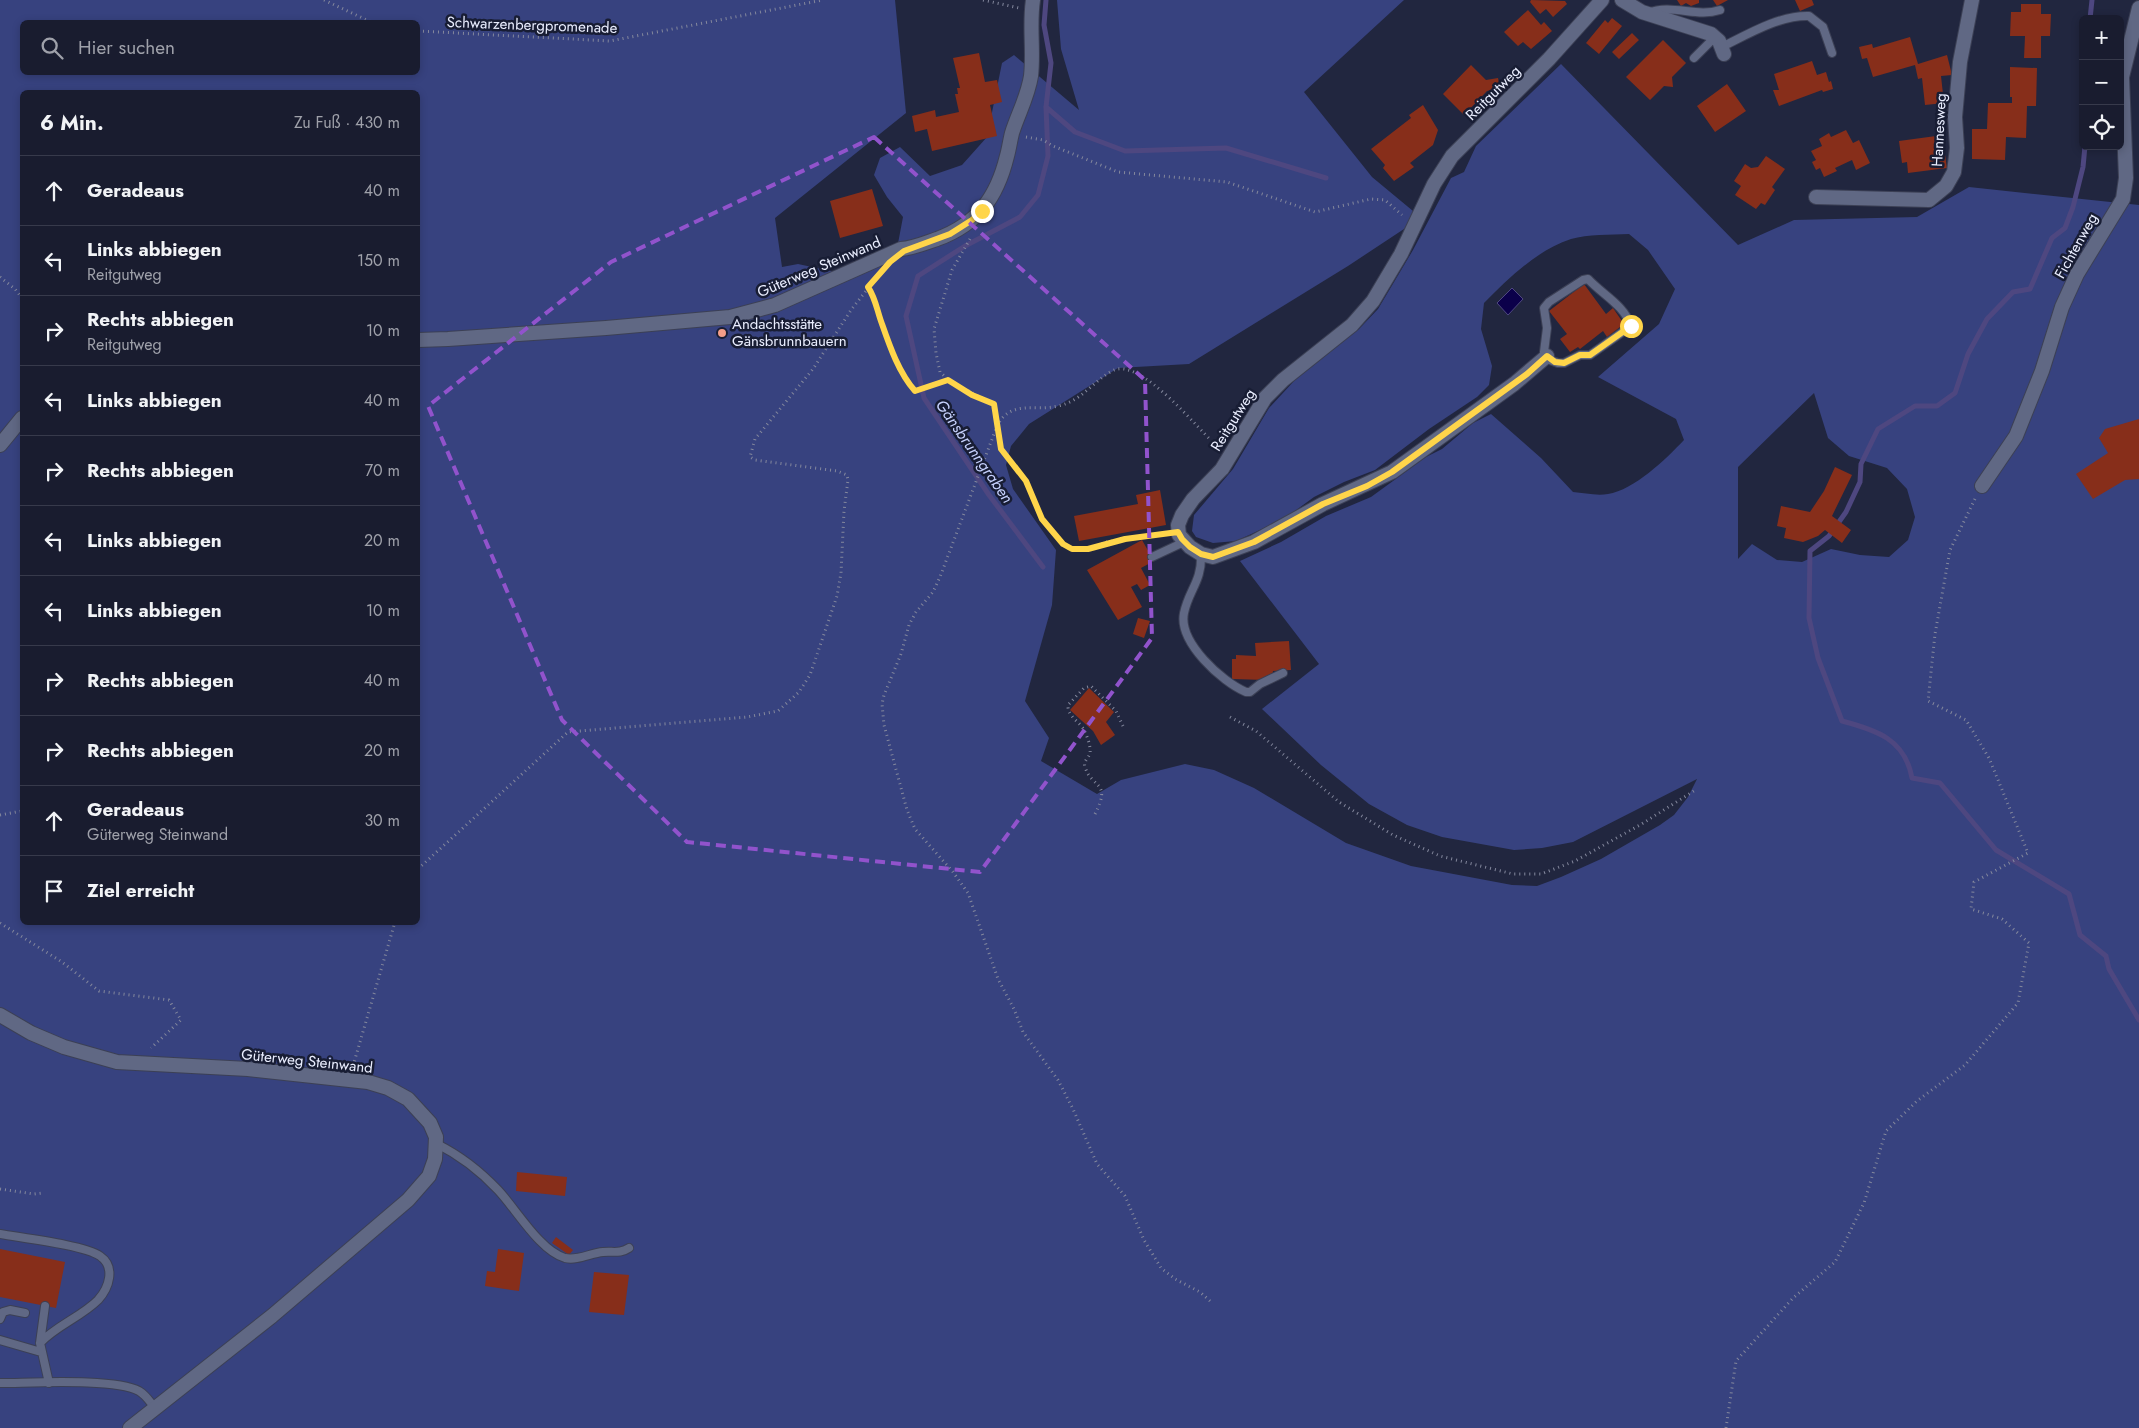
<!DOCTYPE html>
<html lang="de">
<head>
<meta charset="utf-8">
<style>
	body { margin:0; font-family:Jost,sans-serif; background:#222537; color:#f1f3f6 }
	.controls { position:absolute; right:15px; top:15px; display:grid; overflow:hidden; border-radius:8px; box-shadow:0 2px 8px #0003 }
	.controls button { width:45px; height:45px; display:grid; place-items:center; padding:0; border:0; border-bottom:1px solid #373a4b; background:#191c2f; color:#f1f3f6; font:25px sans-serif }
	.stop { position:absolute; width:15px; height:15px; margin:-11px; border:4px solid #ffd54a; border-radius:50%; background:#fff }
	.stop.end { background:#ffd54a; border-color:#fff; box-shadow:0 1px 5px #0008 }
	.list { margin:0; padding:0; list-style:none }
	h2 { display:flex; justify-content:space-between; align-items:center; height:65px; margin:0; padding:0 20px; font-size:21px }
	h2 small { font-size:16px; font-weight:400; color:#9fa1aa }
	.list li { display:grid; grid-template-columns:32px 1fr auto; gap:15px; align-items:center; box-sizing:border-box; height:70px; padding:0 20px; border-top:1px solid #373a4b }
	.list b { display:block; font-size:19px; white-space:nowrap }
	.list p { margin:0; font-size:16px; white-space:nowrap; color:#9fa1aa }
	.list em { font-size:16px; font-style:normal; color:#9fa1aa }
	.icon { flex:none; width:28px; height:28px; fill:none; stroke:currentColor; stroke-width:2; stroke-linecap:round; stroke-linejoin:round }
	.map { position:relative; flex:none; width:2139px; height:1428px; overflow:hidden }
	.search { position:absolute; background:#191c2f; box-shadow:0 2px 8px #0003; left:20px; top:20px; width:400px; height:55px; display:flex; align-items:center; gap:12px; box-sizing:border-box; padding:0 18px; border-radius:8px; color:#9fa1aa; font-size:19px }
	.panel { position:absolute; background:#191c2f; box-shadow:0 2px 8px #0003; left:20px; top:90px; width:400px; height:835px; border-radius:8px }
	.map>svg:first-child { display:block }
</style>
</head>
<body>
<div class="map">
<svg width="2139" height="1428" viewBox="0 0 2139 1428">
	<rect width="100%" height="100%" fill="#21263f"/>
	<path fill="#37427f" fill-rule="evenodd" d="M0,0H895L906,113L775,218L782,267L798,264L849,275L896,254L903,217L887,197L874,175L880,158L900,147L930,176L962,165L987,137L1002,63L1014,55L1079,110L1061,49L1057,0H1404L1304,92L1372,177L1413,211L1407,227L1348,266L1189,364L1118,368L1029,424L1011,446L1006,465L1013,489L1056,550L1052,605L1025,701L1049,738L1041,761L1097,794L1121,780L1185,764L1214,770L1254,788L1346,843L1411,866L1512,885L1537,886L1561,877L1601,859L1660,825L1674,815L1688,797L1697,779L1573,842L1542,848L1514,850L1442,837L1407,825L1369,804L1321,765L1262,709L1319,664L1240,561L1281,542L1326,516L1371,497L1426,457L1442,449L1473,423L1491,414L1541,458L1573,492C1584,493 1597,496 1608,494C1634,490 1666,459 1684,440L1676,419L1598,377L1659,324L1675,289L1648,250L1629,234C1610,235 1588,234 1571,239C1537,250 1508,279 1484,303L1481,329L1492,366L1489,385L1477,397L1429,429L1375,470L1344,482L1314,497L1284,519L1236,541L1213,543L1196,537L1192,531L1194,515L1233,469L1269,408L1295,380L1359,329L1378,309L1413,250L1451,178L1464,172L1476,146L1561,64L1738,245L1794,220L1917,217L1969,187L2139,205V1428H0ZM22,22H418V72H22ZM22,92H418V922H22ZM1814,393L1828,438L1849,456L1887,468L1907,489L1915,517L1908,540L1889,557L1860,555L1831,549L1802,562L1777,560L1752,544L1738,559V467Z"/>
	<path fill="#0b004a" stroke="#4e4780" d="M1512,288L1523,299L1508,315L1497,303Z"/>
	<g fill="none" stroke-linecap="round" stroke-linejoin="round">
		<path stroke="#4e4780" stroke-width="5" d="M2090,19L2092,0
			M2083,97V123
			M1046,107L1075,132L1125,151L1226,148L1326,178
			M2085,146L2083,167L2073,207L2065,228L2052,238L2030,289L2013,292L1987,319L1968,354L1955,393L1937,406H1915L1878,429L1861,464L1860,482L1846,512L1829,536L1810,551L1809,618L1818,658L1842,721C1876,730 1905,739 1912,778L1940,783L1996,850L2069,894L2080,935L2106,956L2109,969L2139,1020
			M1043,567L989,495L924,398L906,316L918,276L965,246L1020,217L1038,195L1048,156L1046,107L1051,63L1044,25L1046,0"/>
	</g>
	<path fill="#872e1a" d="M1531,0L1565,1L1567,4L1553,17L1546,9L1540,14L1530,2Z
		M1677,0H1699V3L1691,6L1686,3L1681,6Z
		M1713,0H1728L1717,6Z
		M1795,0H1812L1814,5L1800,11Z
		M2021,4H2041V14H2051L2050,36H2041V58H2024L2025,36H2010L2011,12H2021Z
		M1528,10L1541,25L1544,22L1552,31L1531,49L1523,42L1518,46L1504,32Z
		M1612,18L1622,26L1599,54L1586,43L1605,20L1608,23Z
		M1632,33L1639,40L1619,59L1612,52Z
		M1910,37L1918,64L1947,55L1952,75L1941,76L1944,103L1925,105L1922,78L1918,79L1915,65L1873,77L1867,58L1862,59L1859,47L1872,44L1873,48Z
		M1663,40L1686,63L1672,77L1673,87L1664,86L1650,100L1626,77Z
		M979,53L985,82L997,80L1002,102L990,105L997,136L932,151L927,129L915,132L912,116L935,110L936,117L959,112L955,94H958L957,88H960L953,58Z
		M1812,61L1817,75L1826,72L1829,82L1831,81L1833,89L1823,92L1822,90L1779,106L1773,90H1779L1774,74Z
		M1471,65L1486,80L1498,78L1500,88L1487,91L1464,115L1443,94Z
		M2010,67L2037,68L2036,106H2027L2026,138L2006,137L2005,160L1972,159V129H1987L1988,103H2012V97H2010Z
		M1727,84L1746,111L1715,132L1697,106Z
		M1423,105L1438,130L1433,145L1410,163L1414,167L1394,181L1383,168L1385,165L1371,149L1411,118L1409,115Z
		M1846,130L1853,143L1859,140L1870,163L1856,170L1852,160L1835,168L1837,171L1824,177L1820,168L1816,170L1812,162L1816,160L1811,151L1822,146L1819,139L1829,133L1831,137Z
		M1936,136V143L1943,142L1947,168L1908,173L1907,162L1902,163L1899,141Z
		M1766,156L1785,169L1772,187L1775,190L1765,205L1761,203L1756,209L1735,195L1741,186L1734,181L1745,164L1751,168L1758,167Z
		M872,189L883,226L840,238L830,201Z
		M1584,284L1606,314L1613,308L1624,324L1607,337L1603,331L1580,349L1578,347L1570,352L1560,339L1567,334L1549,311Z
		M2139,419V479L2125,480L2093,499L2076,474L2108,453L2099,438L2105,429Z
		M1835,467L1852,475L1832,516L1851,530L1842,543L1825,530L1818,536L1803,542L1784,538L1786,528L1777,526L1781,506L1810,512L1824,491Z
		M1160,490L1166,525L1079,541L1074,516L1138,504L1136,495Z
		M1142,540L1154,561L1141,568L1150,585L1141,590L1137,584L1131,587L1142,607L1118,620L1087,570Z
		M1138,618L1150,621L1144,638L1133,634Z
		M1289,641L1291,670L1273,671L1272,678L1266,680L1232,679V659H1236V655L1256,656L1255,643Z
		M1089,688L1114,712L1106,722L1115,735L1101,745L1093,731L1070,710Z
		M517,1172L567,1177L565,1196L516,1191Z
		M556,1237L573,1250L569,1255L552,1243Z
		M0,1249L65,1262L56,1308L0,1297Z
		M498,1249L524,1253L519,1291L485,1286L487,1271L495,1272Z
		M594,1272L629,1275L624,1315L589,1312Z"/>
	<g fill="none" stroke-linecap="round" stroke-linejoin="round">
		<g stroke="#3c4055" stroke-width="10">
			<path id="service" d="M1648,13C1672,3 1696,18 1720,10
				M1722,47C1748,34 1780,15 1809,16L1823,27L1832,53
				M1694,58L1715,37
				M1588,279C1603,295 1624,305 1631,326L1590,355H1580L1564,363H1558L1550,360L1544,352L1547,328L1544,308L1549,302L1583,280Z
				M1201,554C1202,582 1189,589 1184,613C1178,642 1222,682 1246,692H1250L1260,684L1283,673
				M1152,557L1184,542
				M437,1144C459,1155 481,1172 498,1190C516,1209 540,1251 565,1258C577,1261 591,1253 603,1252C613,1251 620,1254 629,1248
				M0,1234C22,1238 84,1245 100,1256C116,1267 109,1288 98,1300C81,1317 57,1325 40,1343
				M45,1306L40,1343L49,1383
				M0,1319L3,1312L10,1310L25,1313
				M0,1340L41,1352
				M0,1383C31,1383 115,1378 139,1391C146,1395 150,1402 155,1408"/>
		</g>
		<g stroke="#3c4055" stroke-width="16">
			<path id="minor" d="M1622,0L1642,12L1711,34L1719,41L1724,54
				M1816,197L1929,200L1946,186L1954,172L1957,148L1955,117L1960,62L1972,0
				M418,340L448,339L606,328L730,317L775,305L901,249C914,248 925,243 937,239C978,224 997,197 1007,156C1009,149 1010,141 1012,133C1018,114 1028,96 1031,76C1034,50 1029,26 1033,0
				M1547,356L1514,384L1392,472L1323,504L1254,542L1213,557L1201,554L1190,547L1179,535L1178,525L1182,515L1193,499L1222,469L1265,398L1283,380L1352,325L1373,301L1401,254L1434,184L1452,156L1549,59L1602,0
				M0,445L22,418
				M1982,486L2016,436L2042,371L2062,307L2077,274L2123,199L2126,178L2122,77L2139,8
				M0,1015L31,1033L64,1047L117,1062L248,1069L368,1082L388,1088L408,1099L430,1123L436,1137L435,1159L429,1176L408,1200L272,1316L130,1428"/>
		</g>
		<path stroke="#84889d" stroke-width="3" stroke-dasharray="1 4" stroke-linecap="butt" d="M324,0L371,22
			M983,0L1019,8
			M418,31L610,41L823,0
			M1026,137L1043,140L1053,146L1118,172L1227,182L1315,212L1371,199L1385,200L1402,215
			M970,239L952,270L934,329L936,353L940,372L951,382L994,404L1001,449L1026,481L1042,519L1063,544L1072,549H1088L1107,542L1165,533
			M0,277L15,289L22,298
			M869,287C876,299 877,311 882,324C890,347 899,373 915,391L948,380
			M1230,717L1256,731L1339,802L1393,835L1440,856L1513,874H1541L1575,861L1640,825L1697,789
			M1095,814C1112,781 1092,789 1085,767C1083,761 1089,758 1090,753C1091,746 1087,736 1084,730C1080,722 1067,716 1068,705L1084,688L1091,686L1116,711L1123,726
			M0,815L22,811
			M418,869L568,732L747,717L778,711L788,702L799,692L810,675L837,596L841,573L844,511L848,480L847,475L837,471L755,460L750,457L755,439L813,369L851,310L876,278
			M0,923L62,962L99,991L169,1000L181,1020L151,1048
			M353,1066L395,922
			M0,1189L34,1194L43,1193
			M1210,1301L1200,1292L1175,1279L1161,1268L1144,1240L1125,1196L1097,1164L1073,1109L1058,1080L1023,1032L1014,1009L998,979L968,893L953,872L915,829L907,810L884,725L882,704L884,695L901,654L909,625L916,612L933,592L940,577L997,426C1011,399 1034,412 1058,406C1082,401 1092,382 1112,371C1140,355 1199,431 1219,448
			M1726,1428L1736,1361L1793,1298L1835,1262L1864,1203L1886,1131L1917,1101L1965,1065L2018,1003L2029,943L2002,919L1971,909L1974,882L2028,853L1989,758L1966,720L1928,701L1935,634L1950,550L1975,499"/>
		<use href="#service" stroke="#606884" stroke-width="8"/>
		<use href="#minor" stroke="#606884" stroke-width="14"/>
	</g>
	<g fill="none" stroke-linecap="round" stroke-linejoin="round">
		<path stroke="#ffd54a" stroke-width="6" d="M982,211L972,220L950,234L904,251L890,262L868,287C876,299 877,311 882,324C890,347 899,373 915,391L948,380L972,395L994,404L1001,449L1026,481L1042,519L1063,544L1072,549H1088L1125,539L1178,532L1182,539L1190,547L1201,554L1213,557L1254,542L1323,504L1367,486L1392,472L1527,374L1547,356L1555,362L1564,363L1580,355H1590L1631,326"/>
	</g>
	<path fill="none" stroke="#9153cc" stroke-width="4" stroke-dasharray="10 6" stroke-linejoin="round" d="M874,137L1145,380L1152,638L980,872L687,842L562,720L428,406L611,262Z"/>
	<circle fill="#f49e89" stroke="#181d34" stroke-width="2" cx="722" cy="333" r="5"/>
	<g text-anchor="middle" stroke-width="5" stroke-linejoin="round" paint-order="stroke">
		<g font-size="15" fill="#eaeeff" stroke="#181d34">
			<text transform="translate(532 25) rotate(2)" y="5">Schwarzenbergpromenade</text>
			<text transform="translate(1493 93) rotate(-45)" y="5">Reitgutweg</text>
			<text transform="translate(1939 130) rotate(-87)" y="5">Hannesweg</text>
			<text transform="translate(2076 246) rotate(-61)" y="5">Fichtenweg</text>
			<text transform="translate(819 267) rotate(-23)" y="5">Güterweg Steinwand</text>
			<text transform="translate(1233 420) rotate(-58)" y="5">Reitgutweg</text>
			<text transform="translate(307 1061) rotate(6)" y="5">Güterweg Steinwand</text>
		</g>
		<g font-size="15" fill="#eaeeff" stroke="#181d34" text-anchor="start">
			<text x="732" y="329">Andachtsstätte<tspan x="732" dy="17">Gänsbrunnbauern</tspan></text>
		</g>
		<g font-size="16" font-style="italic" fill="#c6d1fd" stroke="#181d34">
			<text transform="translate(975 451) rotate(55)" y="6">Gänsbrunngraben</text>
		</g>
	</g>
</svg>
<div class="controls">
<button>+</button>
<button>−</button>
<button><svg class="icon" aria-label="locate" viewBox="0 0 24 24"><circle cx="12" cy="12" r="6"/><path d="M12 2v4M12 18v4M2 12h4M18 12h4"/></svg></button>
</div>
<div class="stop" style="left:1631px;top:326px"></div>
<div class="stop end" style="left:982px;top:211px"></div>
<div class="search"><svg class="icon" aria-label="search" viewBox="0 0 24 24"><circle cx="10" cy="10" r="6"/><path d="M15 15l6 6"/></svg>Hier suchen</div>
<section class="panel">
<h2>6 Min.<small>Zu Fuß · 430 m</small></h2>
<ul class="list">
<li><svg class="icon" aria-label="ahead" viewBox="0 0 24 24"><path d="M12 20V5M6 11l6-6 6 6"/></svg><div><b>Geradeaus</b></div><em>40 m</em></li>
<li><svg class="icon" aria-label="left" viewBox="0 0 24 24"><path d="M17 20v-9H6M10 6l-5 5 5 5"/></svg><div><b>Links abbiegen</b><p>Reitgutweg</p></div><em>150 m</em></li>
<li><svg class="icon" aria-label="right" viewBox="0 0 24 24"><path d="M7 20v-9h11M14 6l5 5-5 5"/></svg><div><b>Rechts abbiegen</b><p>Reitgutweg</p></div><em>10 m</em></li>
<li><svg class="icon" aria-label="left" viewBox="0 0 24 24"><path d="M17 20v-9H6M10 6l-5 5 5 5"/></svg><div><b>Links abbiegen</b></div><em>40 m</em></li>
<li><svg class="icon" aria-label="right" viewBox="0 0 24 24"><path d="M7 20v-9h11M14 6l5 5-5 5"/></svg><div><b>Rechts abbiegen</b></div><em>70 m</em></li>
<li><svg class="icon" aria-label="left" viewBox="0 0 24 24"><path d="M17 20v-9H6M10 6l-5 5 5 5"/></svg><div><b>Links abbiegen</b></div><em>20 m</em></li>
<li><svg class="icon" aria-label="left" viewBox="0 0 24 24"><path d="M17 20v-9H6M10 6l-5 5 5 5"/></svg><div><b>Links abbiegen</b></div><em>10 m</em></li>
<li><svg class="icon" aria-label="right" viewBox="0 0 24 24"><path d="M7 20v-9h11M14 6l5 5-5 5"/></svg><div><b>Rechts abbiegen</b></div><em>40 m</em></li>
<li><svg class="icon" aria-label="right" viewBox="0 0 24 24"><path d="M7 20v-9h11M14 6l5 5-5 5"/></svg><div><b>Rechts abbiegen</b></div><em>20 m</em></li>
<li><svg class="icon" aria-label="ahead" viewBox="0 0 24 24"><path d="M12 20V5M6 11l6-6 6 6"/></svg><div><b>Geradeaus</b><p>Güterweg Steinwand</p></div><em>30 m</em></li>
<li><svg class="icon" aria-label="arrive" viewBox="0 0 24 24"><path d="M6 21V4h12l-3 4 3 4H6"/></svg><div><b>Ziel erreicht</b></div></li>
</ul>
</section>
</div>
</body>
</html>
